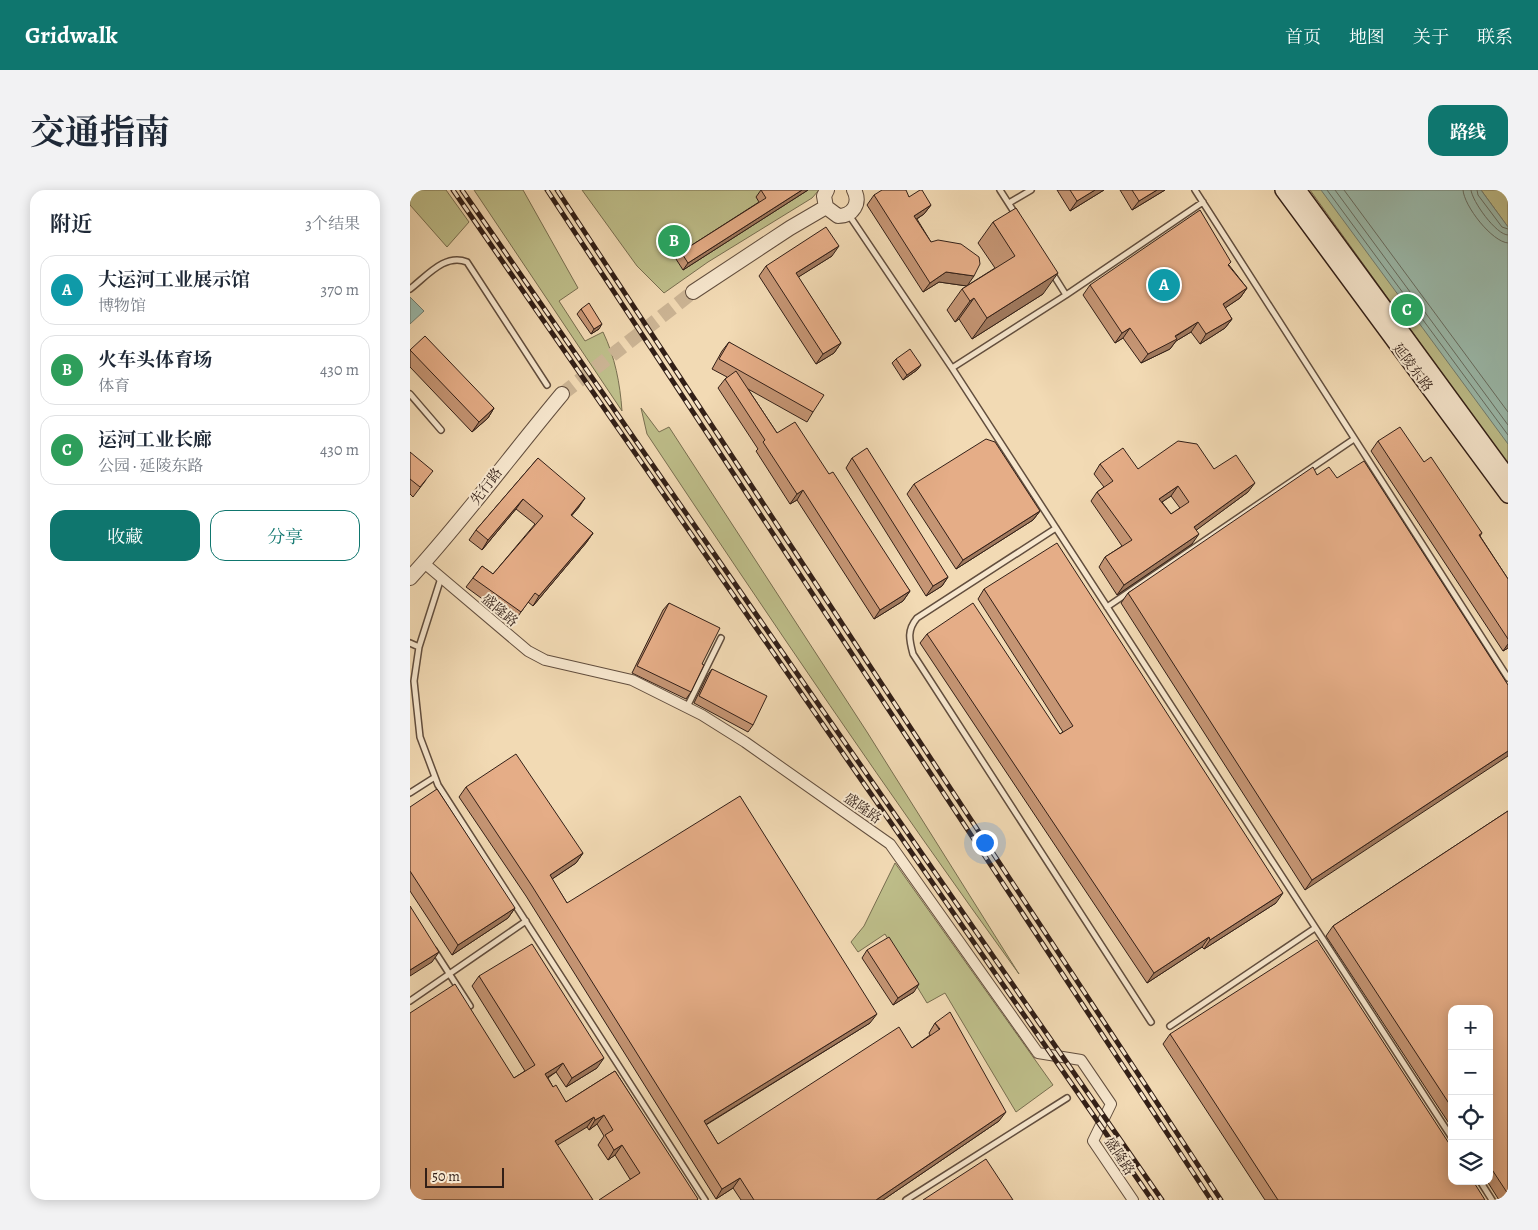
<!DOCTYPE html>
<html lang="zh">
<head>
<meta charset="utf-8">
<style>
	body { margin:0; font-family:Alegreya,"Noto Serif SC",serif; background:#f2f2f3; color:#1f2937 }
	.controls { position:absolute; right:15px; bottom:15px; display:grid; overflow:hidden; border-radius:10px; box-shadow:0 2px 12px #0003 }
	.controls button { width:45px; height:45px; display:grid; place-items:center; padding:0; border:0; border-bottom:1px solid #e0e1e3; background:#fff; color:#1f2937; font:25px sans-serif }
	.scale { position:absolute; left:15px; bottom:12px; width:79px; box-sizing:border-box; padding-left:5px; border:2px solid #321f17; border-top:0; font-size:14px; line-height:18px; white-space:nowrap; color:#321f17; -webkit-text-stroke:4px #f7e7ce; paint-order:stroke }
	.you { position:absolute; left:574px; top:652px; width:18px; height:18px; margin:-12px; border:4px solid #fff; border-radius:50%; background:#1a73e8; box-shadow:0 0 0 8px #1a73e833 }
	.badge { display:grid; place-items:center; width:32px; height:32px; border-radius:50%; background:#0f766e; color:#fff; font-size:16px; font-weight:700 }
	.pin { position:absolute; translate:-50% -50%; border:2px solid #fff; box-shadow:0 1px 5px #0006 }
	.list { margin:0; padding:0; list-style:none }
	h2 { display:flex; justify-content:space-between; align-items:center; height:65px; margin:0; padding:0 20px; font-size:21px }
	h2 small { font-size:16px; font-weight:400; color:#747a83 }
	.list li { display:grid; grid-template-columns:32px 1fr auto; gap:15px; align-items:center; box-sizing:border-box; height:70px; margin:0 10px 10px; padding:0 10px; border:1px solid #e0e1e3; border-radius:15px }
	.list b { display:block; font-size:19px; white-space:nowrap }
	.list p { margin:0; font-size:16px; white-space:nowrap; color:#747a83 }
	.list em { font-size:16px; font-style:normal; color:#747a83 }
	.actions { display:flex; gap:10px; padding:15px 20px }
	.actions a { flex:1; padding:11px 0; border:1px solid #0f766e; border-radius:15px; text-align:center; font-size:18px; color:#0f766e }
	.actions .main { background:#0f766e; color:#fff }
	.icon { flex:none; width:28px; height:28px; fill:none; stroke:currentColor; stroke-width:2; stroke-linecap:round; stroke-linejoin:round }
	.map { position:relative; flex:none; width:1098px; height:1010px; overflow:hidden; border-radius:15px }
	header { display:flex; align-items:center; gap:30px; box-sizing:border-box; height:70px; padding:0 25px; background:#0f766e; color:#fff }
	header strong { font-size:24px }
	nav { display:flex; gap:28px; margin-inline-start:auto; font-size:18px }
	.intro { display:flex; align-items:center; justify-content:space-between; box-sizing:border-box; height:120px; padding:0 30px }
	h1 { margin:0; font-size:35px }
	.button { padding:12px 22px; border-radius:15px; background:#0f766e; color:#fff; font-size:18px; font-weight:700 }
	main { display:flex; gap:30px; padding:0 30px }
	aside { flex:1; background:#fff; border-radius:15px; box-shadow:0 2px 12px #0003 }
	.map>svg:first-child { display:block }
</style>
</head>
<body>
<header>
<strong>Gridwalk</strong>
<nav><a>首页</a><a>地图</a><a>关于</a><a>联系</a></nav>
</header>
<div class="intro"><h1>交通指南</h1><a class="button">路线</a></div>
<main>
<aside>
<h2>附近<small>3个结果</small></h2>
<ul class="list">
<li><span class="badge" style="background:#0f9aa8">A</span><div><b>大运河工业展示馆</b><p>博物馆</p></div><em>370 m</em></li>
<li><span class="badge" style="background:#2e9e5b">B</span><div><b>火车头体育场</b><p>体育</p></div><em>430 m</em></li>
<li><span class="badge" style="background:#2e9e5b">C</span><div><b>运河工业长廊</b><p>公园 · 延陵东路</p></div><em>430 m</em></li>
</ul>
<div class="actions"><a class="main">收藏</a><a>分享</a></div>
</aside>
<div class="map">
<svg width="1098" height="1010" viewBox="0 0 1098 1010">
	<rect width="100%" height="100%" fill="#f2dab4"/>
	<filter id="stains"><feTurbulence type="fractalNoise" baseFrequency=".004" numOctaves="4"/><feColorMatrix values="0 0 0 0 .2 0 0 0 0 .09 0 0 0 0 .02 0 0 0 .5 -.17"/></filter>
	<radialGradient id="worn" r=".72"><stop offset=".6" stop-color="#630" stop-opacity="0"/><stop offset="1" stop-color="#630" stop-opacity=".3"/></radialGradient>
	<path fill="#bebe8a" stroke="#786e50" d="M0,0H36L59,32L37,57L0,15Z
		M64,0H113L168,98L149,111L175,151L193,142C205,167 210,193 212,221Z
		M172,0H409L402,8L298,72L254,103L227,76Z
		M900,0H919L1098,239V275Z
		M1071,0H1098V37Z
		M231,218L249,242L259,237L457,542L609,784C480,606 358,426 237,244Z
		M485,673L643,895L606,922L535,803L517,813L475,744L448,762L441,752L454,736Z"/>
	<path fill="#9bbbad" stroke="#717d71" d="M911,0H1071L1098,37V254Z
		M0,107L14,121L0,134Z"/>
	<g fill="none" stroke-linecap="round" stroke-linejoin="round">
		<path stroke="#666d62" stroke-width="1" d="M917,0L1098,245
			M925,0L1098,235
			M934,0L1098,222
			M1053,0C1054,16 1082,52 1098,53
			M1061,0C1062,11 1086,45 1098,45
			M1067,0L1068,5L1092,37L1098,39"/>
		<path stroke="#ccb595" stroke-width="14" stroke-dasharray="14 7" stroke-linecap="butt" d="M152,204L283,102"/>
		<g stroke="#624e3e" stroke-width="8">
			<path id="service" d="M590,0L606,25
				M785,0L1098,488
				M599,13L621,0
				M439,25L542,178L1042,948
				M0,99C17,86 35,63 57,72L137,195
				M656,105L793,12
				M542,178L656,105L641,81
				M0,204L31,240
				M646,338L507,428C497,440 499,449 503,464L741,832
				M31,388L9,457L4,491L10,547L28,595L295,1010
				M697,417L944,249
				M0,453L9,457
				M277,517L311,448
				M0,603L25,587
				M24,760L60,816
				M0,811L116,731
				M760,836L905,738
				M1070,991L1082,1010
				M496,1010L657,908"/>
		</g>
		<g stroke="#624e3e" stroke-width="12">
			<path id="minor" d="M14,373L118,461L135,470L222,490L292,525L335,552L480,654L628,863L671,870L701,914L683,951L723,1010"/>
		</g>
		<g stroke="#624e3e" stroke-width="16">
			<path id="tertiary" d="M417,0L414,6L416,17L428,26C443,26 451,13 444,0
				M283,102L380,38L416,17
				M0,388C54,329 101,265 152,204"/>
		</g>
		<g stroke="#321f17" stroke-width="18">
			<path id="secondary" d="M873,0L1098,305
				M888,0L1098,287"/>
		</g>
		<use href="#service" stroke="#f7e7ce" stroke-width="5"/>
		<use href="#minor" stroke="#f7e7ce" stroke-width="10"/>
		<use href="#tertiary" stroke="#f7e7ce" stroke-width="14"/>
		<use href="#secondary" stroke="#f7e7ce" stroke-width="15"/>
		<g stroke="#321f17" stroke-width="5">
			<path id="rail" d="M43,0L742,1010
				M52,0L752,1010
				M137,0L801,1010
				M147,0L811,1010"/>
		</g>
		<use href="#rail" stroke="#f7e7ce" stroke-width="3" stroke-dasharray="9" stroke-linecap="butt"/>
	</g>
	<path fill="#c59574" stroke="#321f17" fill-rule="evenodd" d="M351,0H398L273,80L266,69L271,62L349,12L346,7Z
		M647,0H694L660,21Z
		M710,0H755L722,20Z
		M464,5L499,7L521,15L514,24L507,29L521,52L558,95L585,78L568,53L583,32L633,104L562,149L549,129L545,132L537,120L552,99L557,96L529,92L513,102L457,15Z
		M422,66L388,87L431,153L424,163L406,174L349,86L356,76Z
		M819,75L837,98L830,108L815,118L822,129L815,138L790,154L781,142L766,151L760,159L731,173L713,148L705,153L673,105L680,95Z
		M171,119L189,139L181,144L167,124Z
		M319,152L403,222L397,232L338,199L367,243L419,284L500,401L493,411L464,429L387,310L380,314L346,261L348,259L308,198L315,189L317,187L302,179L312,161Z
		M0,160L84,218L78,228L62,242L0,177Z
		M486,169L511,175L507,180L493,190L482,173Z
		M968,251L1014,272L1072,343L1070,346L1098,389V458L1093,461L961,261Z
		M0,262L16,290L3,307L0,304Z
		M128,268L169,317L161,326L183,343L176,353L123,416L118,412L104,432L56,397L72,376L83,384L125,334L106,319L72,360L59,350L66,340Z
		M442,268L538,387L532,396L516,406L436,278Z
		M690,274L728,279H804L838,302L786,340L782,354L707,405L689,377L695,367L712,356L681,311L687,302L694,297L684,284ZM761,306L770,318L761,324L752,312Z
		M907,285L927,288L1098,495L895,700L711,413L718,403Z
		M504,294L630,321L623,330L546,379L497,304Z
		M574,399L866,713L794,759L792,757L737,793L510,453L517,444L650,544L653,542L568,409Z
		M259,413L292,474L281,502L276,509L222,483L253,420Z
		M302,479L343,535L338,542L284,513L297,486Z
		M56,597L173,663L166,673L142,689L157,713L460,833L296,935L308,954L502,858L520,845L519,843L525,833L589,931L473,1010H331L323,998L306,1009L116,706L49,607Z
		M0,617L105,718L98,728L42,765L0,701Z
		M1098,621V1010H1089L1077,991H1079V819H1042V938L916,746L923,736Z
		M457,760L504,802L483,815L452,768Z
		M69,786L187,878L156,897L146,882L138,888L143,897L156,912L205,881L287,1010L220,989L205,965L198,970L188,955L194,946L187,934L179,940L177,937L104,888L115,881L62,796Z
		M760,844L1075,1010H855L753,854Z"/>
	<path fill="#a0795e" stroke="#321f17" d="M392,0H398L273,80L278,73Z
		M685,0H694L660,21L667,11Z
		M747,0H755L722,20L729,11Z
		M521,15L514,24L497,35L504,26Z
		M429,56L422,66L379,93L386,83Z
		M536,82L564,86L557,96L529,92L513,102L520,93Z
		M648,83L633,104L562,149L577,128Z
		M837,98L830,108L806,124L813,114Z
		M564,108L549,129L545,132L560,111Z
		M822,129L815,138L790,154L796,144Z
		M788,132L781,142L766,151L760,159L731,173L738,164Z
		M192,134L189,139L181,144L184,139Z
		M720,138L713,148L705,153L712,143Z
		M431,153L424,163L406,174L413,164Z
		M511,175L507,180L493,190L497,185Z
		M84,218L78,228L62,242L69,232Z
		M845,293L838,302L777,347L784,337Z
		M768,296L761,306L743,318L749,309Z
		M393,300L387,310L380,314L387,304Z
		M175,308L169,317L154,335L161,325Z
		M113,309L106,319L72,360L78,350Z
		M630,321L623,330L546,379L553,370Z
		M183,343L176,353L123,416L129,406Z
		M789,344L782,354L707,405L714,395Z
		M538,387L532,396L516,406L523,396Z
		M500,401L493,411L464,429L470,420Z
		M1098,454V458L1093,461Z
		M1098,561V566L895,700L902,690Z
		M173,663L166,673L133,695L140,685Z
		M873,703L866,713L794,759L800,750Z
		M105,718L98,728L42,765L48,755Z
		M799,747L792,757L737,793L744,783Z
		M29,762L22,772L0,786V780Z
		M509,794L504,802L483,815L488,808Z
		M467,824L460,833L287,940L294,931Z
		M194,868L187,878L156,897L162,888Z
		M153,873L146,882L128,893L135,884Z
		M596,922L589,931L473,1010H466Z
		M194,925L187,934L179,940L185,930Z
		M184,927L177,937L138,961L145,951Z
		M212,955L205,965L198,970L204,960Z
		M330,988L323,998L306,1009L312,999Z"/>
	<path fill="#e5ad87" stroke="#321f17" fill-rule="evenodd" d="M351,0H392L278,73L271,62L356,8Z
		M472,0H496L499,7L510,0H512L521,15L504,26L521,52L528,50L551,54L569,67L570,74L564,86L536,82L520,93L464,5Z
		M660,0H685L667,11Z
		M722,0H747L729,11Z
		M606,18L648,83L577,128L564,108L560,111L552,99L605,66L583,32Z
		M790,20L821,72L818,75L837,98L813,114L822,129L796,144L788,132L765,146L767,149L738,164L720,138L712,143L680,95Z
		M416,37L429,56L386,83L431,153L413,164L356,76Z
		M179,113L192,134L184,139L171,119Z
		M15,146L84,218L69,232L0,160Z
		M319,152L414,205L403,222L309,169Z
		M500,159L511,175L497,185L486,169Z
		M326,181L367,243L385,232L419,284L423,282L500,401L470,420L393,300L387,304L353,252L355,250L315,189Z
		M990,237L1014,272L1021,267L1072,343L1069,345L1098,389V449L968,251Z
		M576,249L585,252L630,321L553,370L504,294Z
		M768,251L787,254L804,279L826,265L845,293L784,337L789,344L714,395L695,367L722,350L687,302L703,291L690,274L713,258L728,279ZM768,296L779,312L761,324L749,309Z
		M457,258L538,387L523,396L442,268Z
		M0,262L23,281L10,297L0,289Z
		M128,268L175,308L161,325L183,343L129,406L125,403L111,422L63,388L72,376L83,384L133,326L113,309L78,350L66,340Z
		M954,271L1098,495V561L902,690L718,403L903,277L907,285L919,277L927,288Z
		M647,353L873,703L800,750L799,747L744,783L517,444L563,413L650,544L663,536L574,399Z
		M259,413L310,438L292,474L294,475L281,502L227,476Z
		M302,479L357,506L343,535L289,506Z
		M106,564L173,663L140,685L157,713L330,606L467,824L294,931L308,954L489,837L502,858L530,839L525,833L540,822L596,922L466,1010H344L330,988L312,999L122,696L56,597Z
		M27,599L105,718L48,755L0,681V617Z
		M1098,621V1004L1079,975V819H1042V918L923,736Z
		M0,716L29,762L0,780Z
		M479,747L509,794L488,808L457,760Z
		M907,750L1042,958V991H1063L1075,1010H868L760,844Z
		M122,754L194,868L162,888L153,873L135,884L143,897L146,895L156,912L205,881L288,1009L287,1010H189L230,983L212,955L204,960L195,945L203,940L194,925L185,930L184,927L145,951L183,1010H0V823L45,794L104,888L125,875L69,786Z
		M576,969L603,1010H513Z"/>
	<g text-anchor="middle" stroke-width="4" stroke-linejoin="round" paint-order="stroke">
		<g font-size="14" fill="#321f17" stroke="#f7e7ce">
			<text transform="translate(1003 177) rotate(53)" y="5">延陵东路</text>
			<text transform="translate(76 296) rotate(-53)" y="5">先行路</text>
			<text transform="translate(90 420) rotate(40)" y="5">盛隆路</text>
			<text transform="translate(453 618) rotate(35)" y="5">盛隆路</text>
			<text transform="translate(710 966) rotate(57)" y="5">盛隆路</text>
		</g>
	</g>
	<rect width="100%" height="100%" filter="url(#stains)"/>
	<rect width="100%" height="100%" fill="url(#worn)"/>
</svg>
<div class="controls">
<button>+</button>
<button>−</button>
<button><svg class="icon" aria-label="locate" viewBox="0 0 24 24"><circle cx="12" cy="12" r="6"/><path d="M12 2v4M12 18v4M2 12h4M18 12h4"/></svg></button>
<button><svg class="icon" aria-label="layers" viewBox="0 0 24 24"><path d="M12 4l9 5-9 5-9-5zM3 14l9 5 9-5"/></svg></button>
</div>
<div class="scale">50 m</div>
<div class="you"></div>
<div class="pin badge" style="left:754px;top:95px;background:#0f9aa8">A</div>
<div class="pin badge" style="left:264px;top:51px;background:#2e9e5b">B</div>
<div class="pin badge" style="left:997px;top:120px;background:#2e9e5b">C</div>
</div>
</main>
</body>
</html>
